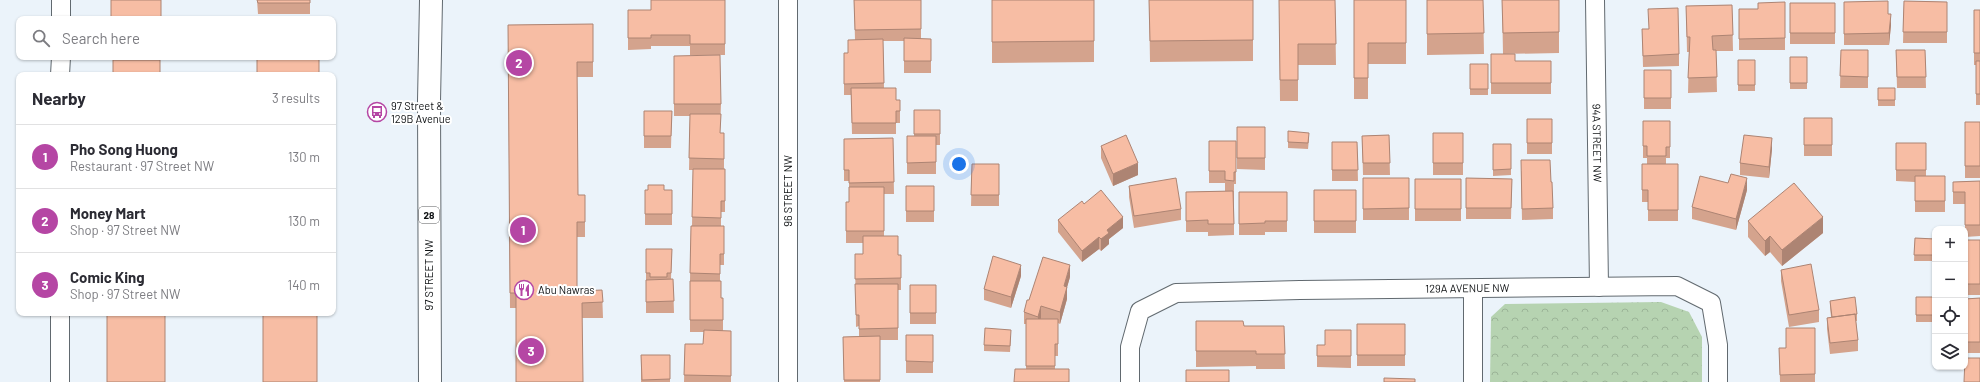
<!DOCTYPE html>
<html lang="en">
<head>
<meta charset="utf-8">
<style>
	body { margin:0; font-family:Barlow,sans-serif; background:#f2f2f3; color:#2b2b33 }
	.controls { position:absolute; right:12px; bottom:12px; display:grid; overflow:hidden; border-radius:8px; box-shadow:0 1px 3px #0004 }
	.controls button { width:36px; height:36px; display:grid; place-items:center; padding:0; border:0; border-bottom:1px solid #e1e1e2; background:#fff; color:#2b2b33; font:20px sans-serif }
	.you { position:absolute; left:959px; top:164px; width:14px; height:14px; margin:-10px; border:3px solid #fff; border-radius:50%; background:#1a73e8; box-shadow:0 0 0 6px #1a73e833 }
	.badge { display:grid; place-items:center; width:26px; height:26px; border-radius:50%; background:#b546a4; color:#fff; font-size:13px; font-weight:700 }
	.pin { position:absolute; translate:-50% -50%; border:2px solid #fff; box-shadow:0 1px 4px #0006 }
	.list { margin:0; padding:0; list-style:none }
	h2 { display:flex; justify-content:space-between; align-items:center; height:52px; margin:0; padding:0 16px; font-size:17px }
	h2 small { font-size:13px; font-weight:400; color:#7c7c81 }
	.list li { display:grid; grid-template-columns:26px 1fr auto; gap:12px; align-items:center; box-sizing:border-box; height:64px; padding:0 16px; border-top:1px solid #e1e1e2 }
	.list b { display:block; font-size:15px; white-space:nowrap }
	.list p { margin:0; font-size:13px; white-space:nowrap; color:#7c7c81 }
	.list em { font-size:13px; font-style:normal; color:#7c7c81 }
	.icon { flex:none; width:22px; height:22px; fill:none; stroke:currentColor; stroke-width:2; stroke-linecap:round; stroke-linejoin:round }
	.map { position:relative; flex:none; width:1980px; height:382px; overflow:hidden }
	.search { position:absolute; background:#fff; box-shadow:0 1px 3px #0004; left:16px; top:16px; width:320px; height:44px; display:flex; align-items:center; gap:10px; box-sizing:border-box; padding:0 14px; border-radius:8px; color:#7c7c81; font-size:15px }
	.panel { position:absolute; background:#fff; box-shadow:0 1px 3px #0004; left:16px; top:72px; width:320px; height:244px; border-radius:8px }
	.map>svg:first-child { display:block }
</style>
</head>
<body>
<div class="map">
<svg width="1980" height="382" viewBox="0 0 1980 382">
	<defs>
		<pattern id="park-crowns" width="20" height="18" patternUnits="userSpaceOnUse"><rect width="20" height="18" fill="#b6d3b1"/><path d="M2 6a3 3 0 1 1 6 0M12 15a3 3 0 1 1 6 0" fill="none" stroke="#9bb497"/></pattern>
	</defs>
	<rect width="100%" height="100%" fill="#ebf3fa"/>
	<path fill="url(#park-crowns)" d="M1661,302L1689,312L1702,337V382H1490L1491,317L1505,304Z"/>
	<g fill="none" stroke-linecap="round" stroke-linejoin="round">
		<g stroke="#61696f" stroke-width="20">
			<g id="street">
				<path d="M788,0V382"/>
				<path id="s1" d="M1595,0L1599,287"/>
				<path d="M61,19V0"/>
				<path d="M60,75L61,57"/>
				<path d="M1473,289V382"/>
				<path d="M60,382V313"/>
				<path id="s2" d="M1130,382V347L1140,311L1176,293L1300,290L1677,286L1711,303L1718,345V382"/>
			</g>
		</g>
		<g stroke="#61696f" stroke-width="24">
			<path id="primary" d="M430,382L429,101L431,0"/>
		</g>
		<use href="#street" stroke="#fff" stroke-width="18"/>
		<use href="#primary" stroke="#fff" stroke-width="22"/>
	</g>
	<path fill="#d4a38d" d="M257,0H310V14H258Z
		M725,0V55H690V46H651V49L628,50V10H651Z
		M854,0H921V39H931V73H904V41H883L884,88L896,100H900V123H896V134H852L851,95H844V53H848L855,40Z
		M992,0H1094V62L992,63Z
		M1149,0H1253V61L1150,62Z
		M1279,0H1335L1336,65H1298V101H1280Z
		M1354,0H1406V64H1368V99H1354Z
		M1427,0H1483L1484,54L1427,55Z
		M1502,0H1559V53L1503,54Z
		M1904,1L1947,2V43H1903Z
		M1785,2V50H1739V9H1758Z
		M1844,2L1888,14L1891,25L1889,45H1844Z
		M1790,3H1835V44H1790Z
		M1732,5L1733,51H1716L1717,92L1688,93L1689,52H1687L1686,6Z
		M1974,10H1980V105H1976V65H1974Z
		M593,24V77H577L578,195H585V237H577V291L602,290L603,318H582L516,308H510L508,25Z
		M1642,29L1679,54V66L1643,67Z
		M1841,50H1868V88H1840Z
		M1896,50H1925L1926,88H1897Z
		M1491,54L1515,61H1551V94H1491Z
		M674,56L721,104L720,133H724V169L725,181V212H721V226H724V265H720V281L721,298H723V331H731V382H684L685,344H703L704,332H690V281L691,226H692L693,170H689L690,116H674Z
		M1790,57H1807V89H1790Z
		M1738,60H1755V91H1738Z
		M1470,64H1488V95H1470Z
		M1644,70H1671V109H1644Z
		M1878,88H1895V106H1878Z
		M914,110H940V145H936V174H907V136H914Z
		M644,111H672L671,148H644Z
		M1804,118H1832V156H1804Z
		M1527,119H1552V154H1527Z
		M1643,121H1670V158H1666V164H1678V221H1648V202H1642V164H1647V158H1643Z
		M1965,122H1980V178H1965Z
		M1237,127H1265V170L1237,169Z
		M1433,133H1463V175H1433Z
		M1389,135L1390,175H1363L1362,136Z
		M893,138L894,194H884V236L898,255H901V290H898V340H880V382H844L843,337L859,336V326L856,327L855,254H863V243H846V202H849V181H844V139Z
		M1309,139L1308,149L1288,148V142Z
		M1209,141H1236V184H1234V235L1208,236V232H1186V192L1225,191V183H1209Z
		M1332,142H1357L1358,181H1332Z
		M1896,143H1926V176H1945V212H1915V182L1896,181Z
		M1493,144H1511V175L1493,176Z
		M1101,146L1138,175L1113,186L1101,158Z
		M1772,149L1769,178L1740,175V163Z
		M972,164H999V206H971Z
		M1521,171L1551,182L1553,208V219L1522,220Z
		M1363,178H1409V220H1363Z
		M1466,178L1512,179L1511,219H1466Z
		M1415,179H1461V221H1415Z
		M1980,181V236L1965,237V204H1953V182Z
		M906,186H934V222H906Z
		M1129,186L1181,209V220L1134,228L1129,197Z
		M645,190H672V225H645Z
		M1314,190H1356V233H1314Z
		M1747,190L1736,230L1692,219V207Z
		M1239,192H1287V232H1265V235H1239Z
		M1084,204L1123,228L1109,239V244L1101,251L1099,249L1082,262L1058,232V220Z
		M1748,221L1823,233L1782,266L1770,252L1765,256L1748,237Z
		M1915,238L1935,239V261H1914Z
		M1965,240H1980V295H1966V299H1965Z
		M672,249L671,279H673L674,313H646V273Z
		M1781,270L1819,310V322L1789,327L1781,281Z
		M1021,276L1011,308L984,300V289Z
		M1070,277L1067,287V299L1060,324L1058,323V356H1055V369H1026V324H1024V312L1029,300Z
		M910,285H936V324H910Z
		M1916,297H1935V322H1916Z
		M1980,298V353H1965V299Z
		M1830,301L1857,314V321H1856L1858,340V351L1830,354L1827,329V318L1831,317L1830,307Z
		M1196,321L1244,326H1284L1285,369H1256V366L1196,367Z
		M1357,324H1405V366H1357Z
		M1815,328V382H1780L1779,348H1786Z
		M1351,330V368L1317,367V345H1325Z
		M906,335H933V373H906Z
		M1011,336L1010,352L984,351V345Z
		M641,355H670V382H641Z"/>
	<path fill="#ad8473" d="M1891,14V25L1889,45V33Z
		M1772,138V149L1769,178V167Z
		M1138,163V175L1113,186V174Z
		M1747,178V190L1736,230V219Z
		M1123,217V228L1109,239V244L1101,251V239L1107,230Z
		M1823,217V233L1782,266V250Z
		M1770,236V252L1765,256V241Z
		M1099,237V249L1082,262V251Z
		M1021,265V276L1011,308V297Z
		M1070,265V277L1064,298V286Z
		M1067,287V299L1060,324V312Z
		M1041,306V318L1038,328V317Z"/>
	<path fill="#f7bda4" stroke="#ad8473" d="M111,0H161V19H111Z
		M257,0H310V3H258Z
		M651,0H725V44H690V35H651V38H628V10H651Z
		M854,0H921V29L855,30Z
		M992,0H1094V41L992,42Z
		M1149,0H1253V40L1150,41Z
		M1279,0H1335L1336,44H1298V80H1280Z
		M1354,0H1406V43H1368V78H1354Z
		M1427,0H1483L1484,33L1427,34Z
		M1502,0H1559V32L1503,33Z
		M1888,1V14H1891L1889,33L1844,34V2Z
		M1904,1L1947,2V32H1903Z
		M1785,2V38L1739,39V9H1758V3Z
		M1790,3H1835V33H1790Z
		M1732,5L1733,35L1712,36L1713,50H1716L1717,77L1688,78L1690,37H1687L1686,6Z
		M1678,8L1679,54L1643,56L1642,29H1649L1648,9Z
		M1974,10H1980V53H1974Z
		M593,24V62H577L578,195H585V222H577V291L602,290L603,302L582,303L583,382H516V293H510L508,25Z
		M904,38L931,39V61H904Z
		M883,39L884,83L844,84V53H848V40Z
		M1841,50H1868V77L1840,76Z
		M1896,50H1925L1926,77H1897Z
		M1491,54H1515V61H1551V83H1491Z
		M720,55L721,104H674V56Z
		M257,57H319V75H257Z
		M1790,57H1807V83H1790Z
		M113,60H160V75H113Z
		M1738,60H1755V85H1738Z
		M1976,61H1980V94H1976Z
		M1470,64H1488V89H1470Z
		M1644,70H1671V98H1644Z
		M851,88H896V100H900V111H896V123H852Z
		M1878,88H1895V100H1878Z
		M914,110H940V134H914Z
		M644,111H672L671,136H644Z
		M690,114H721L720,133H724V159L689,158Z
		M1804,118H1832V145H1804Z
		M1527,119H1552V143H1527Z
		M1643,121H1670V147H1666V156H1647V146H1643Z
		M1965,122H1980V166H1965Z
		M1237,127H1265V158H1237Z
		M1288,131L1309,133L1308,143L1288,142Z
		M1433,133H1463V163H1433Z
		M1126,135L1138,163L1113,174L1101,146Z
		M1389,135L1390,163H1363L1362,136Z
		M1744,135L1772,138L1769,167L1740,163Z
		M907,136H936V162L907,163Z
		M893,138L894,182L849,183V170H844V139Z
		M1209,141H1236V172H1234V181L1225,180V171H1209Z
		M1332,142H1357L1358,170H1332Z
		M1896,143H1926V170H1896Z
		M1493,144H1511V169L1493,170Z
		M1521,160H1550L1551,182H1552L1553,208L1522,209Z
		M972,164H999V195H971Z
		M1642,164H1678V210H1648V190H1642Z
		M693,169H725V201H721V218L692,217Z
		M1731,174L1747,178L1736,219L1692,207L1700,176L1728,183Z
		M1915,176H1945V201H1915Z
		M1176,178L1181,209L1134,216L1129,186Z
		M1363,178H1409V208L1363,209Z
		M1466,178L1512,179L1511,208H1466Z
		M1415,179H1461V209H1415Z
		M1980,181V225H1965V192H1953V182Z
		M1794,183L1823,217L1782,250L1770,236L1765,241L1748,221Z
		M648,185H664V190H672V214H645V190H648Z
		M906,186H934V211H906Z
		M849,187H884V231H846V202H849Z
		M1101,190L1123,217L1107,230L1109,233L1101,239L1099,237L1082,251L1058,220L1082,201L1084,204Z
		M1314,190H1356V221H1314Z
		M1233,191L1234,224H1208V220L1186,221V192Z
		M1239,192H1287V221H1265V223L1239,224Z
		M691,226H724V254H720V274L690,273Z
		M863,236H898V255H901V278L855,279V254H863Z
		M1915,238L1935,239V255H1914Z
		M1965,240H1980V284H1966V287H1965Z
		M646,249H672L671,273H667V277H650V273H646Z
		M993,256L1021,265L1011,297L984,289Z
		M1043,257L1070,265L1064,286L1067,287L1060,312L1041,306L1038,317L1024,312L1027,300H1029Z
		M1811,264L1819,310L1789,315L1781,270Z
		M673,279L674,301L646,302V280Z
		M690,281H721V298H723V320H690Z
		M855,284H898V328L859,329V315H856Z
		M910,285H936V313H910Z
		M1855,297L1857,314L1832,317L1830,301Z
		M1916,297H1935V315H1916Z
		M1980,298V342H1965V299Z
		M107,313H165V382H107Z
		M263,313H317V382H263Z
		M1855,314L1858,340L1830,343L1827,318Z
		M1026,319H1058V344H1055V366H1026Z
		M1196,321H1243L1244,326H1284L1285,354H1256V351H1196Z
		M1357,324H1405V355H1357Z
		M985,328L1011,330L1010,346L984,345Z
		M1786,328H1815V374L1780,375L1779,348H1786Z
		M704,330L731,331V376L684,375L685,344H703Z
		M1325,330H1351V356H1317V345H1325Z
		M906,335H933V362L906,361Z
		M880,336V380H844L843,337Z
		M641,355H670V379L642,380Z
		M1965,358H1980V382H1964Z
		M1015,369H1069V382H1014Z
		M1186,370H1229V382H1186Z
		M1384,378L1415,379V382H1384Z"/>
	<defs>
		<g id="bus-ring" transform="scale(1)"><circle r="9.5" fill="#fff" stroke="#b546a4" stroke-width="1.5"/><path d="M-5-6H5V4H4V6H2V4H-2V6H-4V4H-5ZM-3.5-4V0h7V-4ZM-3.5 1.2v1.5H-2V1.2ZM2 1.2v1.5H3.5V1.2Z" fill="#b546a4"/></g>
		<g id="restaurant-ring" transform="scale(1)"><circle r="9.5" fill="#fff" stroke="#b546a4" stroke-width="1.5"/><path d="M-5-6h1v4h1v-4h1v4h1v-4h1v5L-1.5 .5V6h-2V.5L-5-1ZM5-6V6H3V1.5H1.5Q1.5-4 5-6Z" fill="#b546a4"/></g>
	</defs>
	<g fill-rule="evenodd">
		<use href="#bus-ring" x="377" y="112"/>
		<use href="#restaurant-ring" x="524" y="290"/>
	</g>
	<g text-anchor="middle" stroke-width="4" stroke-linejoin="round" paint-order="stroke">
		<rect fill="#fff" stroke="#56585a" stroke-width="1" x="419" y="207" width="20" height="16" rx="3"/>
		<g font-size="10" font-weight="bold" fill="#0e1113">
			<text x="429" y="219">28</text>
		</g>
		<g font-size="11" fill="#0e1113" stroke="#fff" text-anchor="start">
			<text x="391" y="110">97 Street &amp;<tspan x="391" dy="13">129B Avenue</tspan></text>
			<text x="538" y="294">Abu Nawras</text>
		</g>
		<g font-size="11" fill="#0e1113" stroke="#fff">
			<text dy="4" stroke="none"><textPath href="#s1" startOffset="143">94A STREET NW</textPath></text>
			<text transform="translate(788 191) rotate(-90)" y="4">96 STREET NW</text>
			<text transform="translate(429 275) rotate(-90)" y="4">97 STREET NW</text>
			<text dy="4" stroke="none"><textPath href="#s2" startOffset="404">129A AVENUE NW</textPath></text>
		</g>
	</g>
</svg>
<div class="controls">
<button>+</button>
<button>−</button>
<button><svg class="icon" aria-label="locate" viewBox="0 0 24 24"><circle cx="12" cy="12" r="6"/><path d="M12 2v4M12 18v4M2 12h4M18 12h4"/></svg></button>
<button><svg class="icon" aria-label="layers" viewBox="0 0 24 24"><path d="M12 4l9 5-9 5-9-5zM3 14l9 5 9-5"/></svg></button>
</div>
<div class="you"></div>
<div class="pin badge" style="left:523px;top:230px">1</div>
<div class="pin badge" style="left:519px;top:63px">2</div>
<div class="pin badge" style="left:531px;top:351px">3</div>
<div class="search"><svg class="icon" aria-label="search" viewBox="0 0 24 24"><circle cx="10" cy="10" r="6"/><path d="M15 15l6 6"/></svg>Search here</div>
<section class="panel">
<h2>Nearby<small>3 results</small></h2>
<ul class="list">
<li><span class="badge">1</span><div><b>Pho Song Huong</b><p>Restaurant · 97 Street NW</p></div><em>130 m</em></li>
<li><span class="badge">2</span><div><b>Money Mart</b><p>Shop · 97 Street NW</p></div><em>130 m</em></li>
<li><span class="badge">3</span><div><b>Comic King</b><p>Shop · 97 Street NW</p></div><em>140 m</em></li>
</ul>
</section>
</div>
</body>
</html>
